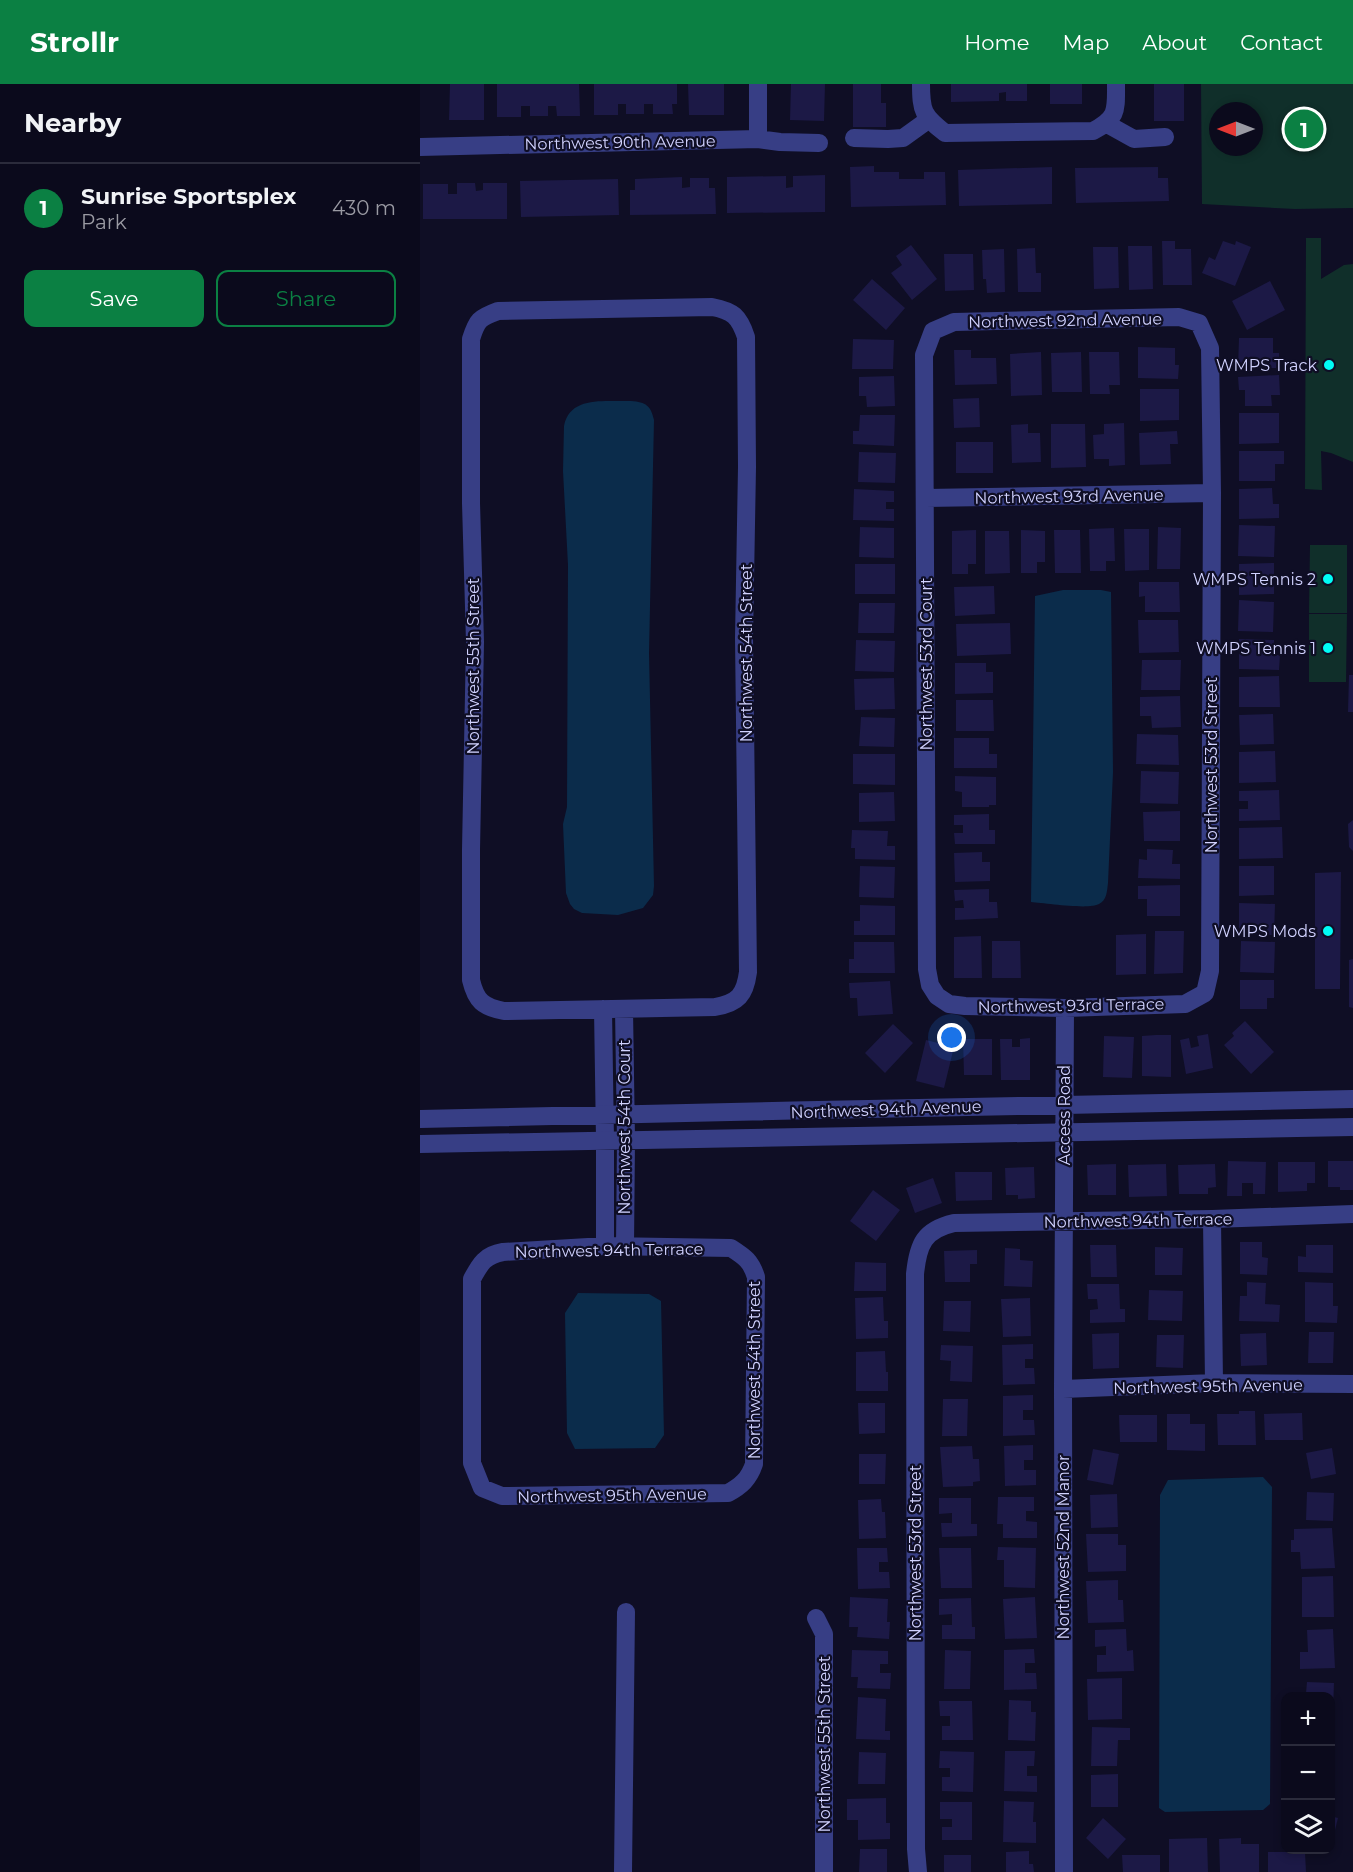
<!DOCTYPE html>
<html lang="en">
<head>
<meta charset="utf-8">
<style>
	body { margin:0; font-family:Montserrat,sans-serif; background:#191829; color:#f1f3f6 }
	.controls { position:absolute; right:18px; bottom:18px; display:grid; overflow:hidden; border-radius:12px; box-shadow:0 3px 9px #0003 }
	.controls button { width:54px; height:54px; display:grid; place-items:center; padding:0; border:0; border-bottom:2px solid #2b2b3b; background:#0b0a1c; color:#f1f3f6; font:30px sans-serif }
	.compass { position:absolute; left:789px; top:18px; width:54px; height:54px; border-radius:50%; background:#0b0a1c; box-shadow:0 3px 9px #0003; rotate:270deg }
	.you { position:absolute; left:532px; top:954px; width:21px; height:21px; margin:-15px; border:4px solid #fff; border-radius:50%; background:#1a73e8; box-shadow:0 0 0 9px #1a73e833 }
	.badge { display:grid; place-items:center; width:39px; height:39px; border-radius:50%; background:#0b8043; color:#fff; font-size:20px; font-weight:700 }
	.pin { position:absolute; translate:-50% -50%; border:3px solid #fff; box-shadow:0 2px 6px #0006 }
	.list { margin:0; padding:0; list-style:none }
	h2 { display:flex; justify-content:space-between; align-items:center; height:78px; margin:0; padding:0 24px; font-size:26px }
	h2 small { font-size:20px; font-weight:400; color:#9a9aa3 }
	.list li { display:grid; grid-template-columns:39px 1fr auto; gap:18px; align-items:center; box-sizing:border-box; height:90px; padding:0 24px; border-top:2px solid #2b2b3b }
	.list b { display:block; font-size:22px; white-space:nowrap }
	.list p { margin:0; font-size:20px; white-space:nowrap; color:#9a9aa3 }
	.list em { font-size:20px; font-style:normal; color:#9a9aa3 }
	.actions { display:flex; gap:12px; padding:18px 24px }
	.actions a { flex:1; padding:14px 0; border:2px solid #0b8043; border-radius:12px; text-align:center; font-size:21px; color:#0b8043 }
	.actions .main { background:#0b8043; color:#fff }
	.icon { flex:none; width:33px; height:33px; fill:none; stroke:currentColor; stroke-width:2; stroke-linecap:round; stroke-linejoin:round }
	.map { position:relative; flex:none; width:933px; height:1788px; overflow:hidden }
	header { display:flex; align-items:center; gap:36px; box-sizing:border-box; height:84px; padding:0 30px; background:#0b8043; color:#fff }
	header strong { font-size:28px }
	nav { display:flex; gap:33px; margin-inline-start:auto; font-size:21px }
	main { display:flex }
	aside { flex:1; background:#0b0a1c }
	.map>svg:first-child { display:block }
</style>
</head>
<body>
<header>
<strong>Strollr</strong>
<nav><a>Home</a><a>Map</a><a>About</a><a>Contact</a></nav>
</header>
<main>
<aside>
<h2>Nearby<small></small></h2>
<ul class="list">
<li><span class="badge">1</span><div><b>Sunrise Sportsplex</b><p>Park</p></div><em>430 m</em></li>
</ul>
<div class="actions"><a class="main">Save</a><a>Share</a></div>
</aside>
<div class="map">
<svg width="933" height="1788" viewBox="0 0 933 1788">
	<rect width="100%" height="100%" fill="#0f0e25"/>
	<path fill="#102f2a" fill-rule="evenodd" d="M781,0H933V124L875,125L782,120ZM798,27H834V63H798Z
		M886,154H901V195L924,181L933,180V378L911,369L901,367L902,406L885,405Z
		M890,461H927V529H889Z
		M889,530H927L926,598H889Z"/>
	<path fill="#0b2c4b" d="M211,317C226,318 231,322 234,336L229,569L234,802L233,811L223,824L198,831L162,829L154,825L150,820L146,809L143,740L147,723L148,481L143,387L144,342C150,311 186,318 211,317Z
		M643,506H681L691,508L693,688L688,799C687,807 687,816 679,820C669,826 625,819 611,818L615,512Z
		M158,1209L229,1210L241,1217L244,1351L235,1364L155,1365L147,1349L145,1229Z
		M843,1393L852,1403L850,1720L843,1726L745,1728L739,1724L740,1411L748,1396Z"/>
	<path fill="#1c1946" d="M30,0H64V36H29Z
		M77,0H159L160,32H137L136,22H128V32H110V22H101V33H77Z
		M174,0H257V20H252L253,30H233V20H224V30H206V20H198V31H174Z
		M268,0H304V31H269Z
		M371,0H405L404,37L370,36Z
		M433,0H461V19H466V43H433Z
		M531,0H607V17H586V8L579,9V17L531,18Z
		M630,0H662V20H630Z
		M734,0H764V37H734Z
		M454,82V88H479V95H504V88H525L526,121L431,123L430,83Z
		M632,83V120L539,122L538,86Z
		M738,83V94H748L749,117L656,119L655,84Z
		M405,91V128L307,129V93L366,92V104L373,103V92Z
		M262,93V104L270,103V94H289V104H295L296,130L210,131V106H215V95Z
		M198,95L199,131L101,133L100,97Z
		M37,99H55L56,107L63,106V99H87V135H3V100H28V110H37Z
		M742,157H755V165H771L772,201H743Z
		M803,157L815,161L816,157L831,163L815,202L782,189L789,173L795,176Z
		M491,161L517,195L492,216L471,189L482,181L476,172Z
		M708,162H732L733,205L709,206Z
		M673,163H698L699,204L674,205Z
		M615,164L616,189H621V208H598L597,165Z
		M584,165L585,208L567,209L566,195H563L562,166Z
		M524,170H553L554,206L525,207Z
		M452,195L485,224L466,246L433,216Z
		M850,197L865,226L827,246L812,217Z
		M819,254H853V269H859V284H818Z
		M433,255L474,256L473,285H432Z
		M718,263L755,264V281H759L758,295L718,294Z
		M534,266H551V274H576L577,300L535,301Z
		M621,268L622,311L591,312L590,270Z
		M661,268L662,308H632L631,269Z
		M669,268H699L700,301H689L690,310H670Z
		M859,291L860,311H851L852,322H825V306H819L818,293Z
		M474,292L475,322L447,323L446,312H439V293Z
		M720,305H759V336L720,337Z
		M559,314L560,343L534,344L533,315Z
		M819,329H859V359L819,360Z
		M440,331H475L474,362L433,360V347H439Z
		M704,339L705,381L689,382V375H674L673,351L684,350V340Z
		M608,340V349H620L621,378L592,379L591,341Z
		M631,340H665L666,383L631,384Z
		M757,347L758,360H750L751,380L720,381L719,349Z
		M536,358H573V389H536Z
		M819,367H864V380H855V397H819Z
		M439,368L476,369L475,399L438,398Z
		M852,404L853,420H859V434L819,435V405Z
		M434,405L474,407V418H466V425H474V437L433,436Z
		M819,441L855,442L854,473L818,472Z
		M440,443L474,444V474L439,473Z
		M738,443L761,444L760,485H737Z
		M694,444L695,477H686V487H670L669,445Z
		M704,445H729V486L705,487Z
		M556,446V480H548V490H532V447Z
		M601,446L625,447V478H617V489H601Z
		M634,446H660L661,489H635Z
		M565,447H589L590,489L565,490Z
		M854,479V510L819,511V480Z
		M435,480H475V510H435Z
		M719,498H759L760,528H725V512L719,513Z
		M574,502L575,530L535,532L534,503Z
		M819,516L854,518L853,548L818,547Z
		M439,519H475L474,549H438Z
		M718,536H758L759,568L719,569Z
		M590,539L591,570L537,572L536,540Z
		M819,555L854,556V571H860L859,586L819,585Z
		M436,556L475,557L474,588L435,587Z
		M722,576H761L760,606H721Z
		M535,579H566V588H573V609L535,610Z
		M929,591H933V628H928Z
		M859,592L860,623H819V593Z
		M474,594L475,625L435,626L434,595Z
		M760,612L761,643L732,644L731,632H720V613Z
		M536,616H573L574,647H536Z
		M853,630L854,660L820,661L819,631Z
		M441,633L475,634L474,663L439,662Z
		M717,650L758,651L759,681L716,680Z
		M534,654H569V670H577V684H534Z
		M855,667L856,698L819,699V668Z
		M433,670H475V701L433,700Z
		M721,687L759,688L758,720L720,719Z
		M535,692L576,693V721H569V723H542V708L535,707Z
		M859,706L860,736L819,737V725H828V717H819V707Z
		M474,708L475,737L439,738V709Z
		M760,727V757H724L723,728Z
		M569,730V746H575V760H535L534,749H543V741H534V731Z
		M933,736V767L929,763L928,740Z
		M862,743L863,774L819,775V744Z
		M432,746L468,747L467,762H475V776L435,775V764H431Z
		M727,765L753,766L752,780H760V795L718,794L719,775L727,776Z
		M562,768V778H570V797L535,798L534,769Z
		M440,782L475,783L474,814L439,813Z
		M819,782H854V811L819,812Z
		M921,788L920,905H895V789Z
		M760,801V832H727V815H718V802Z
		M569,805V818H577L578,834L535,836V824H544L543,816L535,817L534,806Z
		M819,819L855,820L854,851L819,850Z
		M440,821L475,822V851H434V837H440Z
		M735,847H764L763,889L734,890Z
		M726,850V890L696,891V851Z
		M561,852L562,894H534V853Z
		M572,857H600L601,894H572Z
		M821,857L855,858L854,889L820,888Z
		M434,858H474L475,889H429V875H434Z
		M933,875V924L929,923V876Z
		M820,896H854V914H847V925H820Z
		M470,897L473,930L438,932L437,914H430L429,899Z
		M825,937L854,968L831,990L804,961L814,952L812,949Z
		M473,940L493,959L465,989L445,969Z
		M788,950L793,984L766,990L760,956L769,954L771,964L779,962L777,952Z
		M736,951H751V993L722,992V952Z
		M684,952L714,953L712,994L683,993Z
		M610,954V996H581L580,955H592V963H600V955Z
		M543,955H572V991H544Z
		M506,956L534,963L524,1004L496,997Z
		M808,1077L846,1078L845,1110H833V1099H822V1112H807Z
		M908,1077H933V1106H920V1103H908Z
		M858,1078H895V1099H887V1107L858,1108Z
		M696,1080V1111H668L667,1081Z
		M746,1080L747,1112L709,1113L708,1081Z
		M795,1080L796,1103L788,1104V1110H759L758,1081Z
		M614,1083L615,1114L598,1115V1111H586L585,1084Z
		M535,1088H572V1116L536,1117Z
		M513,1094L522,1119L495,1129L486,1104Z
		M453,1106L480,1126L456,1157L430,1137Z
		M820,1158H842V1173L848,1174L847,1191L820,1190Z
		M670,1161H696L697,1193H671Z
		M886,1161H913V1189L878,1188V1172L886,1173Z
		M735,1163L763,1164L762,1191H735Z
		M585,1164L600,1165V1176L613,1177L612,1203L584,1202Z
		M557,1166V1180H550V1198H525L524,1167Z
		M435,1178L466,1179V1207H434Z
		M827,1198L846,1199L845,1220L860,1221L859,1238L819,1237L820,1212H827Z
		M885,1198L913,1199V1222H918L917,1239L885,1238Z
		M667,1200H699L700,1225H705V1238L670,1239V1226L678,1225L677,1215H668Z
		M729,1206L763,1207L762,1237L728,1236Z
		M463,1213L464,1237H468V1254L436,1255L435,1214Z
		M610,1214L611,1252L583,1253L581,1215Z
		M524,1217H551L550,1248L523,1247Z
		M889,1248H914L913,1279H888Z
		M699,1249V1284L673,1285L672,1250Z
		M846,1249L847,1281L821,1282L820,1250Z
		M737,1251H764L763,1284L736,1283Z
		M613,1260V1275H605V1284H614L615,1300L583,1301L582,1261Z
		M521,1261L553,1262L552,1298L530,1297L531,1277L520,1276Z
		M465,1267L466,1288H468V1307H436V1268Z
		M613,1311V1326H603V1336H614L615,1351L583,1352V1312Z
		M523,1315H548L547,1352H522Z
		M438,1319H465V1349L439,1350Z
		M819,1327H835L836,1361H798L797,1330H819Z
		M882,1329L883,1356H845L844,1330Z
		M747,1330H770V1340H785V1367L747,1366Z
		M699,1331H737V1358H700Z
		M613,1361V1376H604V1386H616V1401L585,1402L584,1362Z
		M552,1362L553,1375H559L560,1397L553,1398V1402L523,1403L520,1363Z
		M912,1364L916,1390L891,1395L886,1369Z
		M673,1365L699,1370L693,1401L667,1396Z
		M439,1370H466L465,1400H439Z
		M887,1408L914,1409L913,1437L886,1436Z
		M697,1410L698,1443L671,1444L670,1411Z
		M578,1413H614V1427H606V1437L617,1438V1454H583V1440H577Z
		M519,1414H551V1440H557V1452L522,1453L521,1439H532V1429L519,1430Z
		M461,1415L462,1428H465L466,1454L439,1455L438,1416Z
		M912,1444L915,1484L881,1485L880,1468H871V1456H874V1445Z
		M666,1450H698V1461H706V1487L668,1488Z
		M578,1463L616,1464L615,1504L584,1503V1476H577Z
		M437,1464H467L468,1478H459V1488H469L470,1504L438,1505Z
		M519,1464H551L552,1504H521Z
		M913,1492L914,1533H882V1493Z
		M698,1496V1516H703L704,1538L668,1539L666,1497Z
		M430,1513L468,1515L467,1538H470L469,1555L437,1553L438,1543H429Z
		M615,1513L617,1554L585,1555L583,1515Z
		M551,1514L552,1543H555V1555H522V1541H532V1530L519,1531V1515Z
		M706,1545L707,1567L713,1566L714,1587L677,1588V1571H686V1562L675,1563V1546Z
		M913,1545L915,1584L880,1585V1568H888L887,1546Z
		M614,1565L615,1579H605V1589H616L617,1605L584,1606V1566Z
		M432,1566L468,1567V1580H460V1589H471L470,1605L437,1604L438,1593H431Z
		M525,1566L551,1567L550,1605H524Z
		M702,1594V1635L668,1636L667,1595Z
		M887,1598L914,1599L913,1626H910V1612H881V1609H886Z
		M438,1613L466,1615L465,1647H470V1656L436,1655Z
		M589,1616L611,1617V1628H616L615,1657L588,1656Z
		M519,1617H552L553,1656H522V1642H530V1632H520Z
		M672,1643L710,1644V1656H698L697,1682H671Z
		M910,1649H915L914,1678L910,1677Z
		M520,1667L554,1668L553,1708L522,1707V1693H530V1684H519Z
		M585,1667H615L614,1682H607V1692H617V1708L584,1707Z
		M439,1668L466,1669L465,1700H438Z
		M910,1684H914L915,1715H910Z
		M698,1690V1723H671V1691Z
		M466,1714V1739H470V1755L438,1756V1736H427V1715Z
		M584,1717L614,1718L613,1738H616V1759L583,1758Z
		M520,1718H552V1756H522V1743H532V1735H520Z
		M910,1732L918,1734L911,1762H910Z
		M683,1734L706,1755L688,1775L666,1754Z
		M787,1754L788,1788H749V1755Z
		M821,1754V1760H839V1788H800L799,1755Z
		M440,1765H467V1788H439Z
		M609,1767V1780H613L614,1788H586V1768Z
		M848,1768H885L886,1788H848Z
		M524,1771H551V1788H524Z
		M702,1771H740V1788H703Z"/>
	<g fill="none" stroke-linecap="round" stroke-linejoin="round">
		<path stroke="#373e85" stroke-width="18" d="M338,0V55
			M501,0C501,27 503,32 525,49L673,47C698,34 696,26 696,0
			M687,40L714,55L745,53
			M434,54L468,55L483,54L508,36
			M0,63L338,55L360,58L399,59
			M292,223C313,227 319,232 326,253L327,383L324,554L328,888C325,911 318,919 295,923L84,927C63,923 56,917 51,896V766L55,558L51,419V255C57,236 59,234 78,227Z
			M759,233L779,239L790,264L792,409L790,887L785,909L765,920L645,924L545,922L529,920L517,912L510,901L507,885L504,271L513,247L534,238Z
			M506,414L792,409
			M183,925L185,1056V1162
			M204,925L206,1056L205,1162
			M0,1035C311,1029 622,1019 933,1015
			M0,1060L933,1043
			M792,1135L794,1299
			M185,1162L311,1164C325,1173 331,1177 336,1193L334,1380C329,1395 321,1402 308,1409L82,1412L62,1404L52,1379V1195C60,1180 65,1171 83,1168Z
			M643,1305L794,1299L933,1300
			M396,1534L404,1550V1788
			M203,1788L206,1528
			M498,1788L496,1765L495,1190C498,1160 504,1146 534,1139L792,1135L933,1130
			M644,1788L643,1305L645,924"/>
	</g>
	<g fill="#00fcf5" stroke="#0f0e25" stroke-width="2">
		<circle cx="909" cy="281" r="6"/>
		<circle cx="908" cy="495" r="6"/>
		<circle cx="908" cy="564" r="6"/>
		<circle cx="908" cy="847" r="6"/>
	</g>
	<g text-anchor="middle" stroke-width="4.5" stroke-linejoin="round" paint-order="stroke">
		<g font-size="16" fill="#d1d2ff" stroke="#0f0e25">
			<text transform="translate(200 58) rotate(-1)" y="6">Northwest 90th Avenue</text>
			<text transform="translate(645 236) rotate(-1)" y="6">Northwest 92nd Avenue</text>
			<text transform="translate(649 412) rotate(-1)" y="6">Northwest 93rd Avenue</text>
			<text transform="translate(326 569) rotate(-90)" y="6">Northwest 54th Street</text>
			<text transform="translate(506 580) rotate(-90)" y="6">Northwest 53rd Court</text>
			<text transform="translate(53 582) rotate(-90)" y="6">Northwest 55th Street</text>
			<text transform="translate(791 681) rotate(-90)" y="6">Northwest 53rd Street</text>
			<text transform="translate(651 921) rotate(-1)" y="6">Northwest 93rd Terrace</text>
			<text transform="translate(466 1025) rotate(-2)" y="6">Northwest 94th Avenue</text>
			<text transform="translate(644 1031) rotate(-90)" y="6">Access Road</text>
			<text transform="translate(204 1043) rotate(-90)" y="6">Northwest 54th Court</text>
			<text transform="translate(718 1136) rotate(-1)" y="6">Northwest 94th Terrace</text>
			<text transform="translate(189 1166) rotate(-1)" y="6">Northwest 94th Terrace</text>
			<text transform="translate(334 1286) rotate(-90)" y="6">Northwest 54th Street</text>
			<text transform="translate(788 1302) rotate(-1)" y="6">Northwest 95th Avenue</text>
			<text transform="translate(192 1411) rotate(-1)" y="6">Northwest 95th Avenue</text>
			<text transform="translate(643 1463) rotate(-90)" y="6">Northwest 52nd Manor</text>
			<text transform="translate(495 1469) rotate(-90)" y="6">Northwest 53rd Street</text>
			<text transform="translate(404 1660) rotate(-90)" y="6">Northwest 55th Street</text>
		</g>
		<g font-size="16" fill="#d1d2ff" stroke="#0f0e25" text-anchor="end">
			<text x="897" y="287">WMPS Track</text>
			<text x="896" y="501">WMPS Tennis 2</text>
			<text x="896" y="570">WMPS Tennis 1</text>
			<text x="896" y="853">WMPS Mods</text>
		</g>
	</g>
</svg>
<div class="controls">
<button>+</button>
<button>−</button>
<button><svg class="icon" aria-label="layers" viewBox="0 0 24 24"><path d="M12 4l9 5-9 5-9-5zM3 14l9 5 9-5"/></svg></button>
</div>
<svg class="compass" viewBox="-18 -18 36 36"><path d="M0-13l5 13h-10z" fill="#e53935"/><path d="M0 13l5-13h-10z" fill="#9a9aa3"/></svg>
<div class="you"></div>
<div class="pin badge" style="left:884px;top:45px">1</div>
</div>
</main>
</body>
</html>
